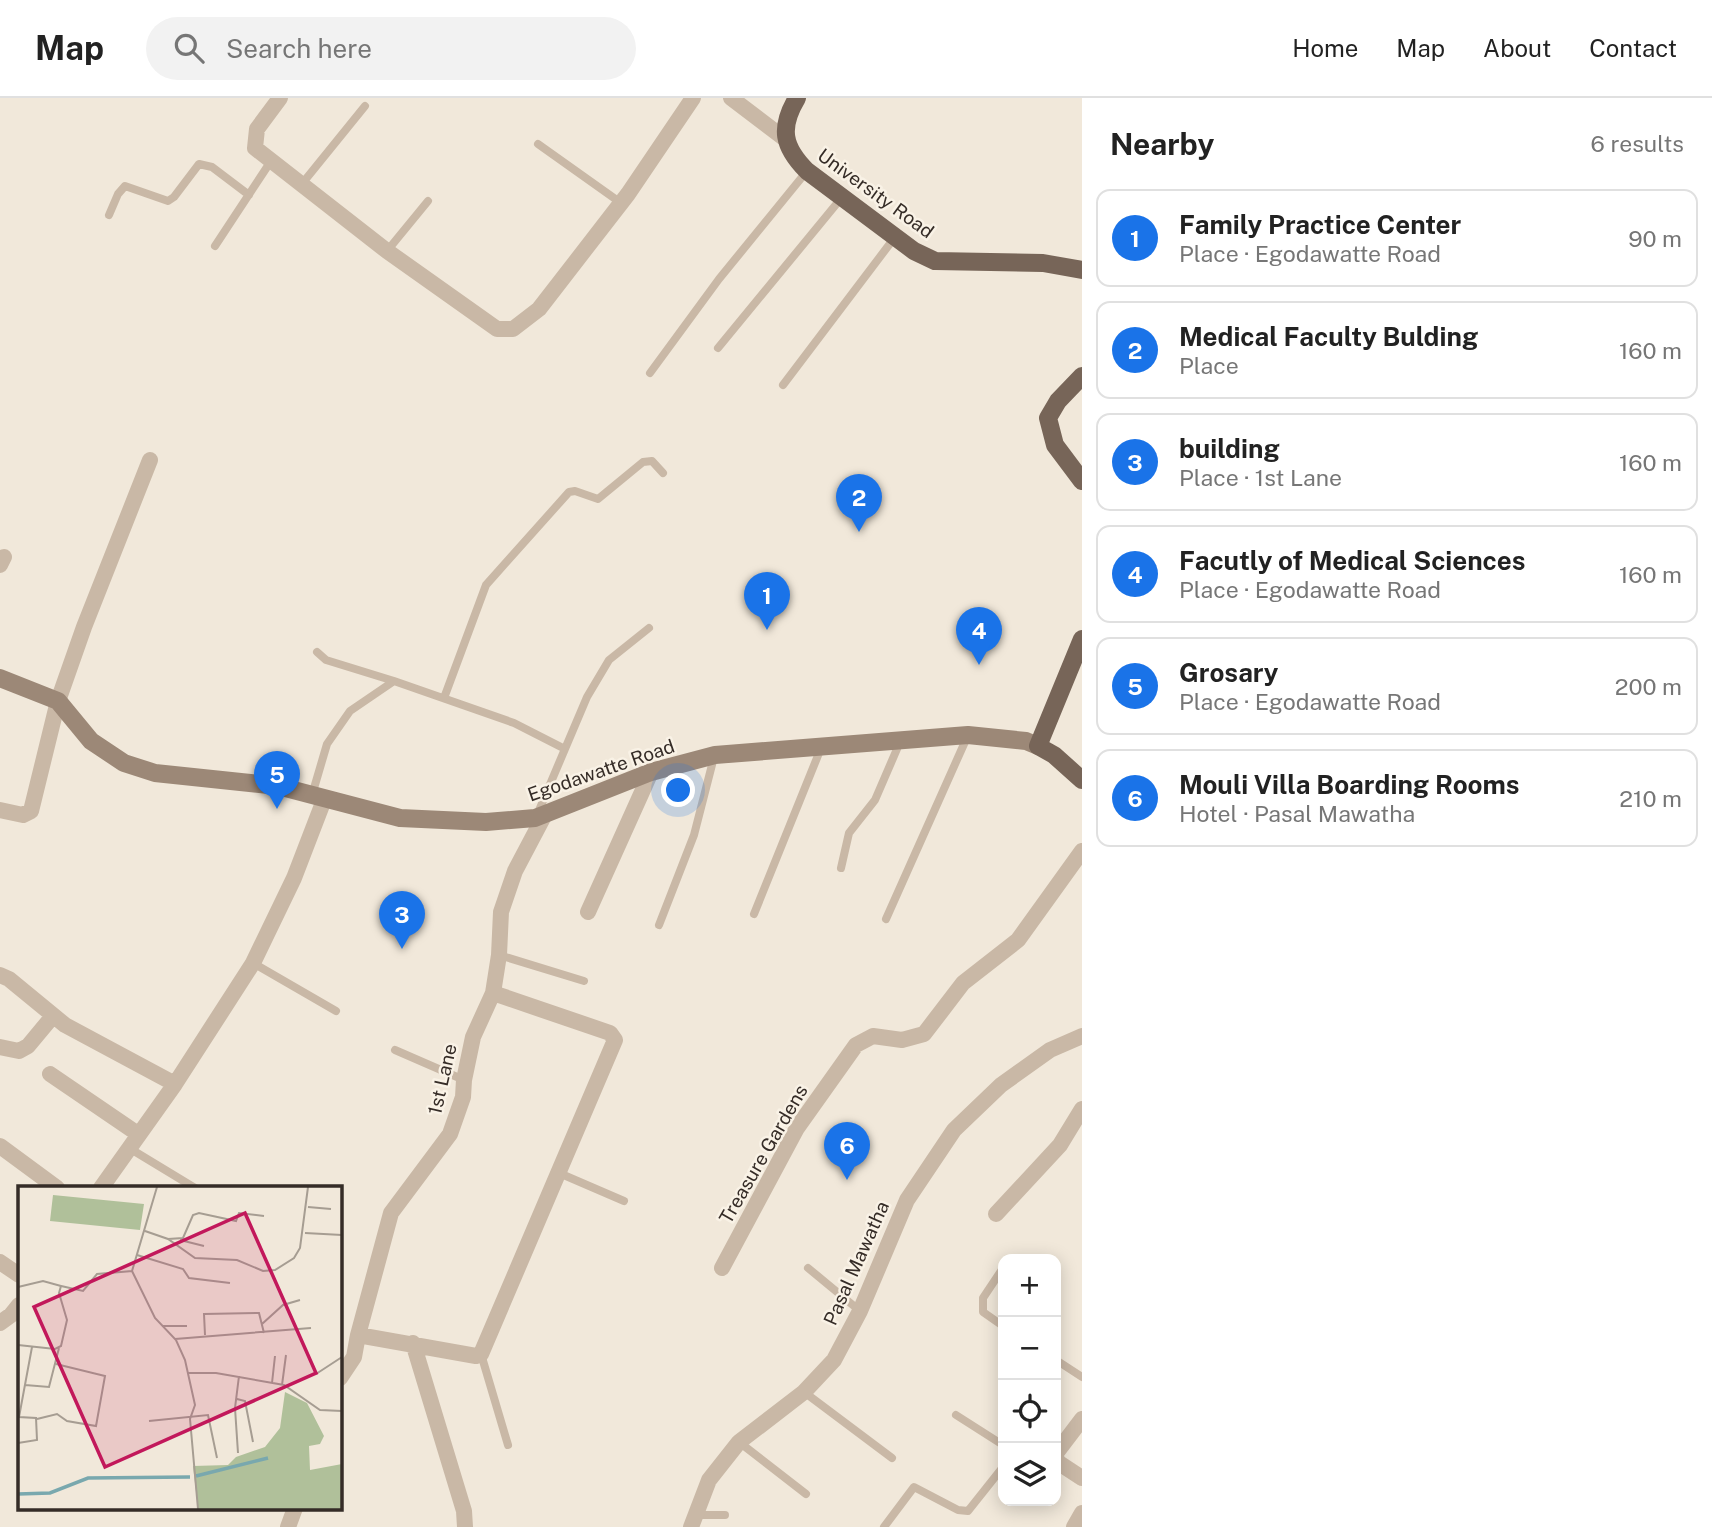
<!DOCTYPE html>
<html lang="en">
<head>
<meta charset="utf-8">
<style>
	body { margin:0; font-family:"Public Sans",sans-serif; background:#f2f2f2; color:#222 }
	.controls { position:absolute; right:21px; bottom:21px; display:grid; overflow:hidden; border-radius:14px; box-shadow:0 4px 18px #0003 }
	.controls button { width:63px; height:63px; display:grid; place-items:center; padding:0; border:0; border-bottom:2px solid #e0e0e0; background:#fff; color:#222; font:35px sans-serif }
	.you { position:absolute; left:679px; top:693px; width:24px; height:24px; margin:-18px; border:5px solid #fff; border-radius:50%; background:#1a73e8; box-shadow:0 0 0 10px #1a73e833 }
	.badge { display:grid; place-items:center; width:46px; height:46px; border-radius:50%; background:#1a73e8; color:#fff; font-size:23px; font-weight:700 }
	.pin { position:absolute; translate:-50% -58px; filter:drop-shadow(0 2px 4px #0008) }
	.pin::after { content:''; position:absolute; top:37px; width:24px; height:21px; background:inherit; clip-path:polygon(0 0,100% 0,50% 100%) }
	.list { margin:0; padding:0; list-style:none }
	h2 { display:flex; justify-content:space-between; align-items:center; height:91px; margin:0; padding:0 28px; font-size:30px }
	h2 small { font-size:23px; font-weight:400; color:#767676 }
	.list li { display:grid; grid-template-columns:46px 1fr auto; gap:21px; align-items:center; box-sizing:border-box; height:98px; margin:0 14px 14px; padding:0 14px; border:2px solid #e0e0e0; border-radius:14px }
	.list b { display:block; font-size:26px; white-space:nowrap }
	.list p { margin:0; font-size:23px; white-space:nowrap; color:#767676 }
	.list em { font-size:23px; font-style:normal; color:#767676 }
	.icon { flex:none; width:38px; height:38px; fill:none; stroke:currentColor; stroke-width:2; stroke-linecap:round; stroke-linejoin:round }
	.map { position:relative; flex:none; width:1082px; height:1429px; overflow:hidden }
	header { display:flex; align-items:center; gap:42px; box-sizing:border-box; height:98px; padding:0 35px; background:#fff; border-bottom:2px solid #e0e0e0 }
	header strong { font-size:33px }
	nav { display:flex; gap:38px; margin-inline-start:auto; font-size:24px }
	.search { width:490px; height:63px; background:#f2f2f2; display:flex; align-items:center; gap:18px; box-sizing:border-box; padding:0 24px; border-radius:38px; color:#767676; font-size:26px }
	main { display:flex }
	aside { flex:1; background:#fff }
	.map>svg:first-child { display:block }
</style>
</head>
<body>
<header>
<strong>Map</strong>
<div class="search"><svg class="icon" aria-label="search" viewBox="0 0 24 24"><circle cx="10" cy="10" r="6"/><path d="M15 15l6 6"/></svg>Search here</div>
<nav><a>Home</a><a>Map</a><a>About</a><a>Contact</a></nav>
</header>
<main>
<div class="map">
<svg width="1082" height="1429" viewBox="0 0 1082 1429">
	<rect width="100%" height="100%" fill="#f1e8da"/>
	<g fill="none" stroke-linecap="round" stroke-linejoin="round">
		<path stroke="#c9b8a6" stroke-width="8" d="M538,46L621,105
			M301,87L365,8
			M109,117L118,96L125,88L168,103L174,99L199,66L212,69L249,97
			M215,148L271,63
			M387,153L428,103
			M718,250L843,98
			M650,275L719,181L807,73
			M783,287L895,139
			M317,554L326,562L394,583
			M444,600L486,487L569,394L575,393L598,401L643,364L652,363L663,375
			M312,697L327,646L350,613L394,583L514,625L565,651
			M537,717L587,599L609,562L649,530
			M841,770L849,735L875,702L900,644
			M754,816L821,650
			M886,821L968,637
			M659,827L694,737L714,659
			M499,857L584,883
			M253,865L336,913
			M395,952L464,982
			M129,1050L195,1090
			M559,1075L624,1103
			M808,1170L860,1213
			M1003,1170L983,1200V1214L1003,1228
			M481,1256L508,1347
			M1056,1262L1082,1279
			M804,1294L892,1360
			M956,1317L1003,1347
			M739,1344L806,1396
			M696,1417H725
			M884,1429L914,1389L958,1412L968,1413L1003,1369"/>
		<path stroke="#c9b8a6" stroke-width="16" d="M280,0L257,31L255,50L387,153L497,231H513L539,211L628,96L693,0
			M731,0L785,41
			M0,467L4,459
			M0,712L23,717L31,713L58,603L84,529L150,362
			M588,814L651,674
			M0,877L9,881L65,927L175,986
			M0,949L19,953L28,948L53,918
			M50,976L138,1036
			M0,1048L57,1090
			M101,1090L175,986L253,865L294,780L324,702
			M996,1116L1060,1047L1082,1011
			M0,1164L19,1177
			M722,1170L797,1030L856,947L873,938L902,942L924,936L963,885L1018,842L1082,753
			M0,1225L11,1217L19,1207
			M358,1237L476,1258L481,1256L615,942L610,935L493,895
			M413,1245L464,1413L465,1429
			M340,1280L354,1259L358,1237L391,1115L450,1036L463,999L464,982L473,939L493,895L499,857L501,814L515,773L544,718
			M1056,1360L1057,1354L1082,1321
			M1056,1363L1082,1380
			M288,1429L295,1410
			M691,1429L709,1382L739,1344L804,1294L834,1262L860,1213L907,1102L954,1032L1001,987L1050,952L1082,938
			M1074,1429L1082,1415"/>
		<path stroke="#9c8877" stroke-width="18" d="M0,580L58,603L91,643L124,665L155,675L278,688L400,720L486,724L535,720L651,674L715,657L968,637L1026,643L1038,648"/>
		<path stroke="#776558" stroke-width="18" d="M797,0C779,30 783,49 807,73L914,153L935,163L1043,165L1082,172
			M1082,278L1058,303L1048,320L1055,347L1082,383
			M1082,541L1038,648L1054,657L1082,682"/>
	</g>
	<g text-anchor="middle" stroke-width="5" stroke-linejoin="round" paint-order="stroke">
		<g font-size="19" fill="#352c27" stroke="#f9f2e6">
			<text transform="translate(876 95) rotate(36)" y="7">University Road</text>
			<text transform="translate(601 672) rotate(-19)" y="7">Egodawatte Road</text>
			<text transform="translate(442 981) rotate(-77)" y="7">1st Lane</text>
			<text transform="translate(763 1056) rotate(-60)" y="7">Treasure Gardens</text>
			<text transform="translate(856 1165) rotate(-66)" y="7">Pasal Mawatha</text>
		</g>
	</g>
	<g transform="translate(18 1088)">
		<rect width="324" height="324" fill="#f1e8da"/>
		<path d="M35,9L126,18L122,44L32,35ZM267,206L289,217L306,250L302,258L291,260L292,284L324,278V323H180L175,280L210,279L218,271L247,261L262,242Z" fill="#b0c09a"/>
		<path fill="none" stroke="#79a8ae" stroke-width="3.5" d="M178,290L250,272M0,308L32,307L70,292L172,291"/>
		<path fill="none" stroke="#a69d92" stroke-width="2" d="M290,21L313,23M127,45L150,53L177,72L219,74L245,85L257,84L276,72L282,62L290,1M287,47L324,49M150,53L165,52L175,29L181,27L218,35L221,27L246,30M162,54L186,60M119,69L165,83L171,92L212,97M114,85L137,132L158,154L167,174L177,219L172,233L180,323M0,101L25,95L43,100M244,138L265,119L282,114M144,140H169M187,149L186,128L241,127L246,147M157,153L293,142M0,159L37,163L43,160L49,134L41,107L43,100L65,105L79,88L114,85L139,1M169,187H198L266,199L302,224L324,225M298,188L324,171M254,197L257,170M7,199L31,201L41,162M264,199L268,169M219,213L227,215L235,256M19,233L39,228L49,235L78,240L87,190L38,178M131,235L190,229L199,272M0,257L19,254L18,232L1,231L14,161M220,267L217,222L221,190"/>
		<path fill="#c2185b" fill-opacity="0.15" stroke="#c2185b" stroke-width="3.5" d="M227,27L298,187L87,281L16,121Z"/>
		<rect width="324" height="324" fill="none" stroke="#352c27" stroke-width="3.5"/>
	</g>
</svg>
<div class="controls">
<button>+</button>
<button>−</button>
<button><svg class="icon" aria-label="locate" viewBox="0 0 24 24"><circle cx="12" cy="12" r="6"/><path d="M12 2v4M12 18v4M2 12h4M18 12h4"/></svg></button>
<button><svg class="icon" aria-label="layers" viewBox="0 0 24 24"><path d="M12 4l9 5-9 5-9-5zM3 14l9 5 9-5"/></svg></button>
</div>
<div class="you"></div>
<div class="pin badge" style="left:767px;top:532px">1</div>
<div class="pin badge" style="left:859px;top:434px">2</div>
<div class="pin badge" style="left:402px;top:851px">3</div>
<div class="pin badge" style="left:979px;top:567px">4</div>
<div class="pin badge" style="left:277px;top:711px">5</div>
<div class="pin badge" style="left:847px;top:1082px">6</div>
</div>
<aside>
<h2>Nearby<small>6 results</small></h2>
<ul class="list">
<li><span class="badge">1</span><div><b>Family Practice Center</b><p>Place · Egodawatte Road</p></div><em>90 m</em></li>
<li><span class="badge">2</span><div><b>Medical Faculty Bulding</b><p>Place</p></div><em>160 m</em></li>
<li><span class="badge">3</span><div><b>building</b><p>Place · 1st Lane</p></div><em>160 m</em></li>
<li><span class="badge">4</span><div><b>Facutly of Medical Sciences</b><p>Place · Egodawatte Road</p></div><em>160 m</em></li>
<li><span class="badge">5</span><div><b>Grosary</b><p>Place · Egodawatte Road</p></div><em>200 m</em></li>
<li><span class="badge">6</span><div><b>Mouli Villa Boarding Rooms</b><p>Hotel · Pasal Mawatha</p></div><em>210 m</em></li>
</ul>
</aside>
</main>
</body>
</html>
